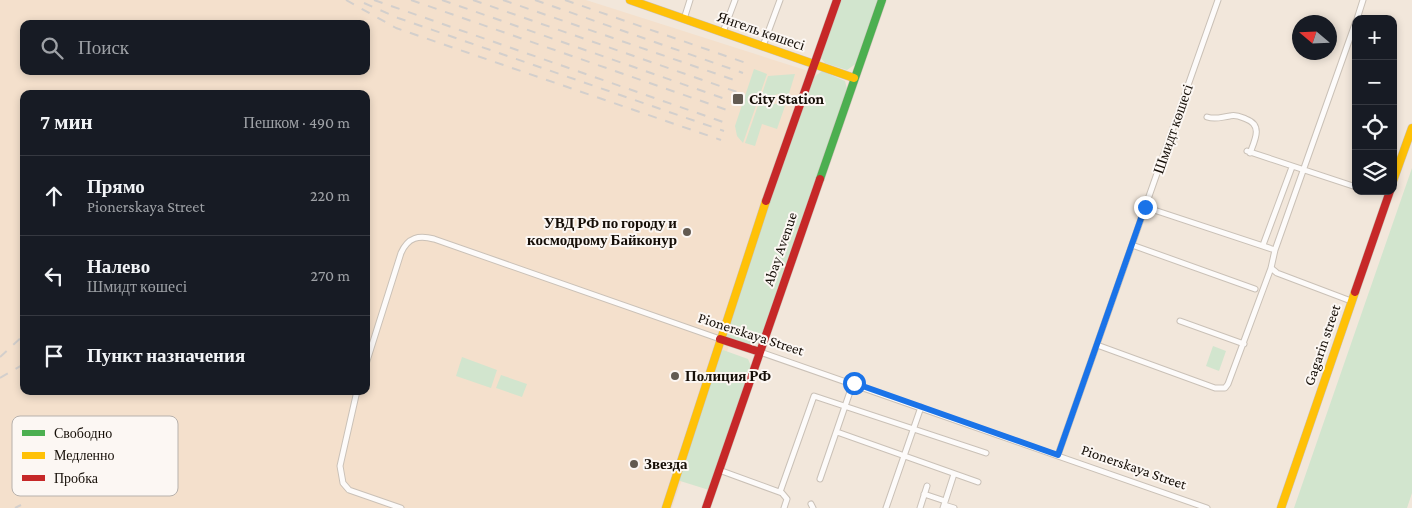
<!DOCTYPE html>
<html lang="ru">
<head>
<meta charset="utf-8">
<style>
	body { margin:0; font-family:"Crimson Pro",serif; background:#20242c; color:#f1f3f6 }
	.controls { position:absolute; right:15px; top:15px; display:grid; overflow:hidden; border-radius:10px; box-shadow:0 2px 8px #0003 }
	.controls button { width:45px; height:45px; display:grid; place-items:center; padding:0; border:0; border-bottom:1px solid #363941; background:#171b24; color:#f1f3f6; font:25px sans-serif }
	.compass { position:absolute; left:1292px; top:15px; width:45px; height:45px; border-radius:50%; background:#171b24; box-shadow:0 2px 8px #0003; rotate:289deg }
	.stop { position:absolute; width:15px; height:15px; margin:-11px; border:4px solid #1a73e8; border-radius:50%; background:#fff }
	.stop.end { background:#1a73e8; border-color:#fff; box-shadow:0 1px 5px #0008 }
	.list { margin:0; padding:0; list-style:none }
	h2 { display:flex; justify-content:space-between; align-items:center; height:65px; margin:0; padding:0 20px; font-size:21px }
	h2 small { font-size:16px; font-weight:400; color:#9ea1a6 }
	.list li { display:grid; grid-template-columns:32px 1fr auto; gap:15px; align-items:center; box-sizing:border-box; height:80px; padding:0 20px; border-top:1px solid #363941 }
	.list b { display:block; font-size:19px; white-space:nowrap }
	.list p { margin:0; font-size:16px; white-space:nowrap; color:#9ea1a6 }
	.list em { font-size:16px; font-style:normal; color:#9ea1a6 }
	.icon { flex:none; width:28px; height:28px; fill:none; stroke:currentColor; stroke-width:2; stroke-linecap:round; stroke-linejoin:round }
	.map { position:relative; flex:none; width:1412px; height:508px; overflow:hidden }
	.search { position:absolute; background:#171b24; box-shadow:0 2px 8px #0003; left:20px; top:20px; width:350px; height:55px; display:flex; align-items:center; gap:12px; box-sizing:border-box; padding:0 18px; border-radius:10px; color:#9ea1a6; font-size:19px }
	.panel { position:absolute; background:#171b24; box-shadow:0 2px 8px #0003; left:20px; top:90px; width:350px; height:305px; border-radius:10px }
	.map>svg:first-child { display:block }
</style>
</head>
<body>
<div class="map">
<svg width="1412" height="508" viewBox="0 0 1412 508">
	<rect width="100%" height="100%" fill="#f2e7db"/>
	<path fill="#f4e0cc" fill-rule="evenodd" d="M0,0H586L824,76L672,508H0ZM24,24H366V71H24ZM24,94H366V391H24Z"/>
	<path fill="#d2e5ce" d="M840,0H879L857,63L847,70L825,63L820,57Z
		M754,69L767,74L743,143L737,136L735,126Z
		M822,71L845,81L847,89L760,342L753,346L727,337L725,331L813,78Z
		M795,74L787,100L777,94L771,98L774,104L781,103L785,106L777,129L762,124L755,146L745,143L768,76Z
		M1412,168V493L1407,508H1294Z
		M1213,346L1226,351L1219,371L1206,366Z
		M723,350L748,359L751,366L709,490L677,480L719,353Z
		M462,357L497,370L491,388L456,376Z
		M501,375L527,384L522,397L496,388Z"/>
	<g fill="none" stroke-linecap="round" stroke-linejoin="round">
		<g stroke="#cac1b7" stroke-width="7">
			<path id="street" d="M684,19L690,0
				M1357,19L1363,0
				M723,32L735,0
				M763,46L780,0
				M1207,117C1216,120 1221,117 1230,116C1236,114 1241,117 1246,119C1263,125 1255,140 1250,153
				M1247,151L1356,187
				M1145,207L1275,250
				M1132,245L1255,289
				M1263,245L1292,167
				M1271,268L1277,273L1351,301
				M1180,321L1244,344
				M1097,345L1215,388H1225L1228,384L1271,268L1275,250L1356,21
				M760,352L1207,508
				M366,364L401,253C408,237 419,235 434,239L720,339
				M357,391L340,466L343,483L349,490L401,508
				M837,432L978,482
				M1058,455L1218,0
				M719,470L782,493L787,499L784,508
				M820,479L853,383
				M780,492L814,396L986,453
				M924,494L945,501
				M811,504L813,508
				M944,505L954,508
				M886,508L921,407
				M920,508L927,486
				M943,508L954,474"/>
		</g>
		<g stroke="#cac1b7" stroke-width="9">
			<path id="fast" d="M820,179L882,0"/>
		</g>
		<g stroke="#cac1b7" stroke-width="9">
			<path id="slow" d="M630,0L854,78
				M1393,181L1412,128
				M666,508L766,201
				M1281,508L1355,292"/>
		</g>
		<g stroke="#cac1b7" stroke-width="9">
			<path id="jam" d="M766,201L837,0
				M1355,292L1390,191
				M720,339L760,352
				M706,508L820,179"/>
		</g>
		<use href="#street" stroke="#fdfbfa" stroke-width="5"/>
		<use href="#fast" stroke="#4caf50" stroke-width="8"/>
		<use href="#slow" stroke="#ffc107" stroke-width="8"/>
		<use href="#jam" stroke="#c62828" stroke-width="8"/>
		<path stroke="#d3cfcc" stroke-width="2" stroke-dasharray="9 9" stroke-linecap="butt" d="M346,0L396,28L721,140
			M374,0L726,123
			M411,0L730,111
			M442,0L734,102
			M473,0L737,92
			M503,0L740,82
			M535,0L743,73
			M565,0L746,63
			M364,3L398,18L724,131
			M0,357L24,335
			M0,378L24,364
			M15,508L21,505"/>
	</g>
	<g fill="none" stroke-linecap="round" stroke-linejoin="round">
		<path stroke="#1a73e8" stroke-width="6" d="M854,383L1058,455L1145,207"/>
	</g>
	<g fill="#625a51" stroke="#fcf7f3" stroke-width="2">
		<rect x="732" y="93" width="12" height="12" rx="2.5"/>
		<circle cx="687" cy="232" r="5"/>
		<circle cx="675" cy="376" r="5"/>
		<circle cx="634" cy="464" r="5"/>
	</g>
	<g text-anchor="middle" stroke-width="4" stroke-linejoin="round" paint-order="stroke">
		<g font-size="15" fill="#150e07" stroke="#fcf7f3">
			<text transform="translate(761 31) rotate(19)" y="5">Янгель көшесі</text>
			<text transform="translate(1173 129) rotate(-71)" y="5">Шмидт көшесі</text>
			<text transform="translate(780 249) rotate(-71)" y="5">Abay Avenue</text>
			<text transform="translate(751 334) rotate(18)" y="5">Pionerskaya Street</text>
			<text transform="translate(1322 345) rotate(-71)" y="5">Gagarin street</text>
			<text transform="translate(1134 467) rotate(19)" y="5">Pionerskaya Street</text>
		</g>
		<g font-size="15" font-weight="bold" fill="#150e07" stroke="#fcf7f3" text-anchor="start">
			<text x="749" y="104">City Station</text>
			<text x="677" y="228" text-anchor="end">УВД РФ по городу и<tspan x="677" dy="17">космодрому Байконур</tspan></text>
			<text x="685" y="381">Полиция РФ</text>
			<text x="644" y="469">Звезда</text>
		</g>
	</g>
	<rect x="12" y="416" width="166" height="80" rx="8" fill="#fcf7f3" stroke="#b7b1ac" stroke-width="1"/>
	<rect x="22" y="430" width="23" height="6" fill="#4caf50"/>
	<rect x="22" y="452" width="23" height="7" fill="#ffc107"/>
	<rect x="22" y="475" width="23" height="6" fill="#c62828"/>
	<g font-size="14" fill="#150e07">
		<text x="54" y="438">Свободно</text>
		<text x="54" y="460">Медленно</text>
		<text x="54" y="483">Пробка</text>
	</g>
</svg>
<div class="controls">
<button>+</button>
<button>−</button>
<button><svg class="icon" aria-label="locate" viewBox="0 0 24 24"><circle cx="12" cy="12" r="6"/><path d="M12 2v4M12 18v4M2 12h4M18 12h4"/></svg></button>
<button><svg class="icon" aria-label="layers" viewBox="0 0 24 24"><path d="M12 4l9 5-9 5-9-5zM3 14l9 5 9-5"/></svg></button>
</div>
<svg class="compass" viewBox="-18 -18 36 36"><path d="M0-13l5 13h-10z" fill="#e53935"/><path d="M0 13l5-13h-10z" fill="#9ea1a6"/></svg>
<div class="stop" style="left:854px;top:383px"></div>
<div class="stop end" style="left:1145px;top:207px"></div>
<div class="search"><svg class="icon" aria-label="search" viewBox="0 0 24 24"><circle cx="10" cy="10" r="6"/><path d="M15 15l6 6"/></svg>Поиск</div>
<section class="panel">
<h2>7 мин<small>Пешком · 490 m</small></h2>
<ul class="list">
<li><svg class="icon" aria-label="ahead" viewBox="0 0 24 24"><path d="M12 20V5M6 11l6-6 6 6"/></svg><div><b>Прямо</b><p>Pionerskaya Street</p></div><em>220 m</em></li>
<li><svg class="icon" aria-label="left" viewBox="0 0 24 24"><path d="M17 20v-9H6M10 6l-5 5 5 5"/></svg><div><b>Налево</b><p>Шмидт көшесі</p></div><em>270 m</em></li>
<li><svg class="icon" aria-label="arrive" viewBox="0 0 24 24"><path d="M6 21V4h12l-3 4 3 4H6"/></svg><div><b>Пункт назначения</b></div></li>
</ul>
</section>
</div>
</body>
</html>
